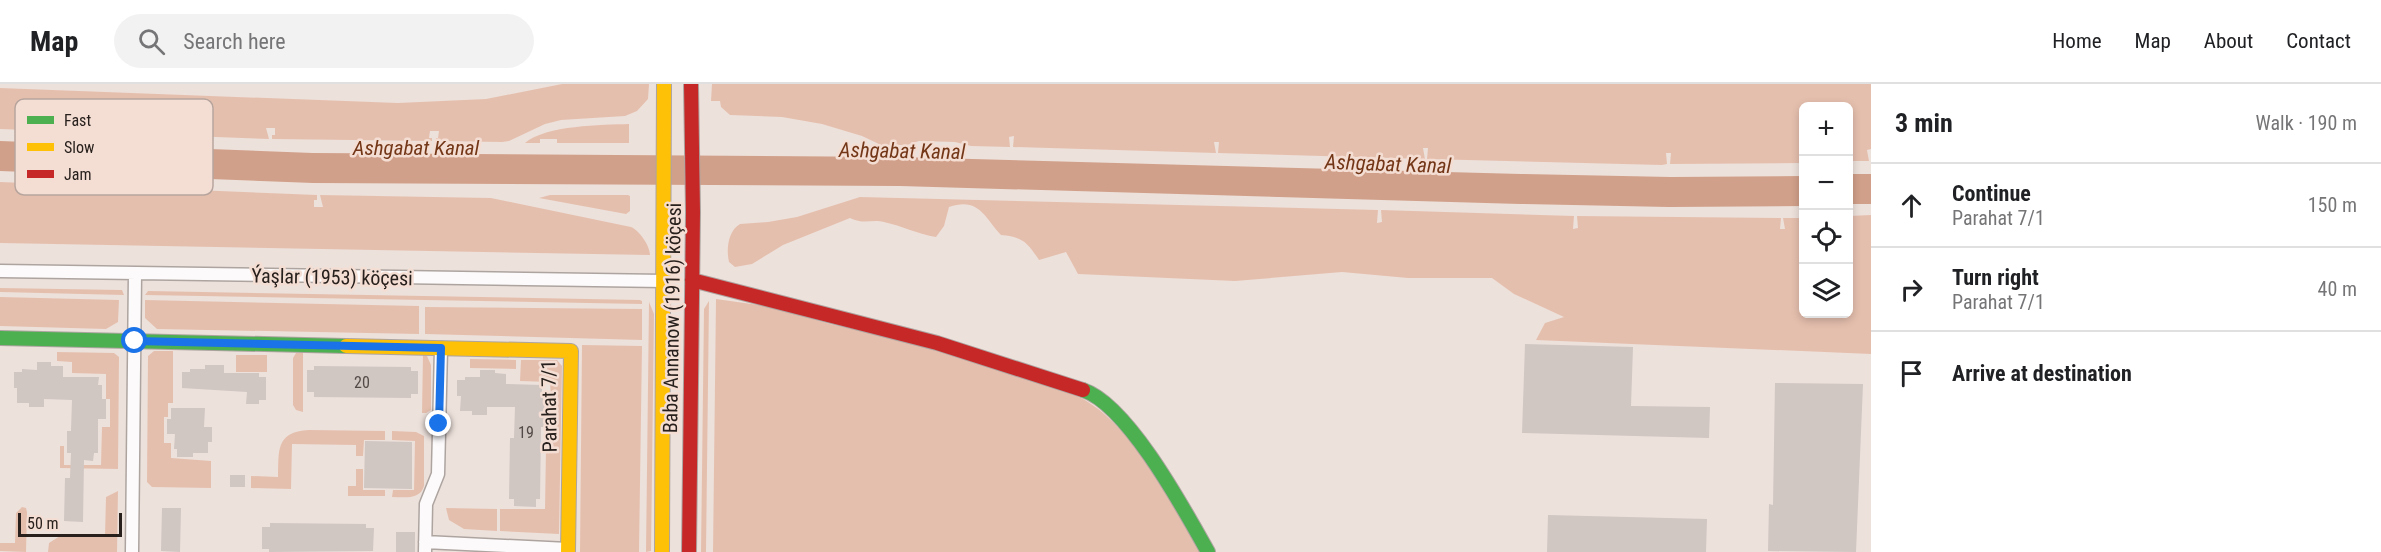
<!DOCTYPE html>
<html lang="en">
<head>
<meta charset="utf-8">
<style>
	body { margin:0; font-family:"Roboto Condensed",sans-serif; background:#f2f2f2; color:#202124 }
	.controls { position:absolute; right:18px; top:18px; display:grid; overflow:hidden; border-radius:9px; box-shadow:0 3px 9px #0003 }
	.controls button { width:54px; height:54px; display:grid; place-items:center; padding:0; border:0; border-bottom:2px solid #e0e0e0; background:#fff; color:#202124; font:30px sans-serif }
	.scale { position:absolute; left:18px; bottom:15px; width:104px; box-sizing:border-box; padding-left:6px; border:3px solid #28201c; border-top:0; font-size:16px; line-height:21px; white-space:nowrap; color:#28201c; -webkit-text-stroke:4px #f4ded4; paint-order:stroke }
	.stop { position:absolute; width:18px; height:18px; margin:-14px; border:4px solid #1a73e8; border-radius:50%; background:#fff }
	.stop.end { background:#1a73e8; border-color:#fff; box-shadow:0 2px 6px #0008 }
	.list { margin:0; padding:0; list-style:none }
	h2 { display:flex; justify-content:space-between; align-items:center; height:78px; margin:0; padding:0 24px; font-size:26px }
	h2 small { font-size:20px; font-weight:400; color:#757577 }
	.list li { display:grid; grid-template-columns:39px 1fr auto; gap:18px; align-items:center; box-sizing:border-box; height:84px; padding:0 24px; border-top:2px solid #e0e0e0 }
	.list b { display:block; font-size:22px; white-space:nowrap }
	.list p { margin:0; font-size:20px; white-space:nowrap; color:#757577 }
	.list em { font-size:20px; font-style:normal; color:#757577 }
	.icon { flex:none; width:33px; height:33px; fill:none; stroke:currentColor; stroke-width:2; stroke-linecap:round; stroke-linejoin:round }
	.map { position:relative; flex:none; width:1871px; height:468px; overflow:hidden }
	header { display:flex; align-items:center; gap:36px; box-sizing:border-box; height:84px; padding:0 30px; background:#fff; border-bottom:2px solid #e0e0e0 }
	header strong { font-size:28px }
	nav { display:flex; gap:33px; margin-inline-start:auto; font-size:21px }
	.search { width:420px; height:54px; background:#f2f2f2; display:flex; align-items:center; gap:15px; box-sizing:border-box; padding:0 21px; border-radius:33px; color:#757577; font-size:22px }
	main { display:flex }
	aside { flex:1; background:#fff }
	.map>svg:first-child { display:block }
</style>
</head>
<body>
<header>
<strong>Map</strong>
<div class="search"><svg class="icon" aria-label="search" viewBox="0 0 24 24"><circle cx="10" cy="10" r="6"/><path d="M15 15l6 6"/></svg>Search here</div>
<nav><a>Home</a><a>Map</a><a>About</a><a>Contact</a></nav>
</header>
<main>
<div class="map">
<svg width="1871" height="468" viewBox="0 0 1871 468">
	<rect width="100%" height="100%" fill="#ede1db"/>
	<path fill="#e5bfae" d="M562,0H649L648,15L637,27L625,32L561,36L545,40L509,57L502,58L436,57V54H438L439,47H430L429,54H432V57L272,55V51H275V44H266L269,55L108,49V45L111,44V37H102V44L105,45V49L0,45V4L398,19L486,15Z
		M712,0H1871V65L1867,66L1869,77H1849L1848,22H1804L1803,79L1670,80L1671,69H1666L1667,80L1662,81L1427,75L1428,64H1423L1425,75L1218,69L1219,58H1214L1216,69L1013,63L1014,52L1009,53L1010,63L971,62L955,58L919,57L907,61H881L862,52L822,40L782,33L730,31L721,23L720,17H711Z
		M629,40V59H557V55H540V59H525C546,41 602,41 629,40Z
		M0,98L317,111V116H314V123H323L320,111L491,114L631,143C640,147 650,162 650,171L0,159Z
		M550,111H628L630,112V127L626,130L539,114Z
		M860,113L1378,126L1377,139L1382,138L1381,126L1574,132L1573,145L1578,144L1577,132L1781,134L1780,145H1785L1783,134H1803L1804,230H1848L1849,132L1871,131V270L1536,256L1545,239L1564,233L1514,210L1492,194H1408L1342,188L1235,197L1078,190L1066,168L1039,176C1027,158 1023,153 1001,151C984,133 979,113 949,123L944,142L936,153C918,150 902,142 884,138C871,135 864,141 850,134L783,161L752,180L735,183L729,178C726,165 728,147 740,140L768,138L797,133Z
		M0,204L122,206L124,211L0,208Z
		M148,207L640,216L642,217V220L145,211Z
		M0,213L119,216L118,238L106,245L0,242Z
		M716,215L772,223L830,240L937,264L1077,312C1131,337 1171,418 1201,468H713Z
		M145,216L419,222V250L157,245L145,234Z
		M709,217L706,468H701L704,225Z
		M649,218L654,230L651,467L646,468Z
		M425,223L642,225V256L425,250Z
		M582,261L642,262L639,468H580Z
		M154,267H173V319H168V333H164V359H171V374L211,377V404L152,403L147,398L148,272Z
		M57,268L114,269L119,273L118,385L60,384V362H64V381H101L102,343H110V315H106V290L72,289V278L57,277Z
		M303,268V328L296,326L293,321V274L296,269Z
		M423,270L427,272L431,281V326L426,329H422Z
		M236,271H267V288H236Z
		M470,275L516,276V285L470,284Z
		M521,276H557L562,282L559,450L500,447V425H545L546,364L549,363L550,345H553L550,298L520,297Z
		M309,346L385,347V356H364L363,372H356V361L292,360L291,405L251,404V392L278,393C279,367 275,348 309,346Z
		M392,347L416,348L424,352V402C420,416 405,413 392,413L393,406H414L415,357L392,356Z
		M356,385H363V406H385V412H348V402H356Z
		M118,407L117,468H48L49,459L60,452H105L106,413Z
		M22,423L26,424L27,428L26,468L0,467V459H15L16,429Z
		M446,424L497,425V447L464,445L449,436Z"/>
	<path fill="#d1a08a" d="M0,57L313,69L900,73L1521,90L1671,93L1803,92L1804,122L1669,123L1520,120L900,102L313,99L0,87Z
		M1849,90H1871V120H1849Z"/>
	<path fill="#d0c6c2" d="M1525,260L1633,263L1631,322L1710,323L1709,354L1522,349Z
		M37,278H51V282H63V293H99L98,301H102V315H106V335H98V369H94L93,377L84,376L83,438L64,437L65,394H70L71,369H67V347H71L72,316L44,315V323H29V319H17V304H14V288H22V285L37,286Z
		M205,281H224V289H259V293H266V316H259V320H246L247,308L182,304V288H190V285H205Z
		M314,282L411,283V287H418V310H411V314L314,313V308H307V286H314Z
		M480,286H495V289L506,290V300L542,301V309H545V323H549V343H541L540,415H536V423L514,422V415H509L510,354H514L515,323H487V331H472V327H460L461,312H457V296H465V293H480Z
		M1775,299L1863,300L1856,468L1768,467L1769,420L1773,421Z
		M171,324H205L204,343H212V358H208V369H193V373H177V365H174L175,350H167V335H171Z
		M365,357L412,358V405L364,404Z
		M230,391H245V403H230Z
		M162,424H181L180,468L161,467Z
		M1548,431L1707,435L1706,468H1547Z
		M270,439L366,440V444H374L373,467L269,468V465H262V443H270Z
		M396,448H415V468H396Z"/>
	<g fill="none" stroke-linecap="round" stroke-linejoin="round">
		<g stroke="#ada4a0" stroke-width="15">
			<path id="street" d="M0,187L664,197
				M425,458L568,465
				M132,468L135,190
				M425,468L426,420L438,390L441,264"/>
		</g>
		<g stroke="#ada4a0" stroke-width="16">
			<path id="fast" d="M0,254L346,262
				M1083,306C1128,321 1185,427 1208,468"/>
		</g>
		<g stroke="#ada4a0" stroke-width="16">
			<path id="slow" d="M346,262L571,267L568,468
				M662,468L664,0"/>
		</g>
		<g stroke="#ada4a0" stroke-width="16">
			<path id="jam" d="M692,196L937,259L1083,306
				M689,468L693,128L691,0"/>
		</g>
		<use href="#street" stroke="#fcfafa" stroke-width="12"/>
		<use href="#fast" stroke="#4caf50" stroke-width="14"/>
		<use href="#slow" stroke="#ffc107" stroke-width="14"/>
		<use href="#jam" stroke="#c62828" stroke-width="14"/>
	</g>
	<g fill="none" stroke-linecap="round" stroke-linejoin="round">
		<path stroke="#1a73e8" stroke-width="8" d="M135,257L441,264L439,340"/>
	</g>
	<g text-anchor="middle" stroke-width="5" stroke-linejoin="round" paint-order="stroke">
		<g font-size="16" fill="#524a46">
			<text x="362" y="304">20</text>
			<text x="526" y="354">19</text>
		</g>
		<g font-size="20" fill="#28201c" stroke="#f4ded4">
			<text transform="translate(332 193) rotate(1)" y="7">Ýaşlar (1953) köçesi</text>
			<text transform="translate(672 234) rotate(-89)" y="7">Baba Annanow (1916) köçesi</text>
			<text transform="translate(549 322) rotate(-91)" y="7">Parahat 7/1</text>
		</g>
		<g font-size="21" font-style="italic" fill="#733617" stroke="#f4ded4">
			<text x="416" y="71">Ashgabat Kanal</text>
			<text transform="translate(902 67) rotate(1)" y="7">Ashgabat Kanal</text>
			<text transform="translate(1388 80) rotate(2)" y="7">Ashgabat Kanal</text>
		</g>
	</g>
	<rect x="15" y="15" width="198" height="96" rx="9" fill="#f4ded4" stroke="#b7a59d" stroke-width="1.5"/>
	<rect x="27" y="32" width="27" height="8" fill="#4caf50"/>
	<rect x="27" y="59" width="27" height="8" fill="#ffc107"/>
	<rect x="27" y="86" width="27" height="8" fill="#c62828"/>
	<g font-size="16" fill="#28201c">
		<text x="64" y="42">Fast</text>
		<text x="64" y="69">Slow</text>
		<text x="64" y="96">Jam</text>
	</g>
</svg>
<div class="controls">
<button>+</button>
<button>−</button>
<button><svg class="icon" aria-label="locate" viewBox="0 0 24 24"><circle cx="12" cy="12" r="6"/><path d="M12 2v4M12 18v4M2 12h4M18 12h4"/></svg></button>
<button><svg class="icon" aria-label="layers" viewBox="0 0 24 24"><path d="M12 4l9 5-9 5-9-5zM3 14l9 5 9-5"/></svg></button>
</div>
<div class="scale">50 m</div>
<div class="stop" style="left:135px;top:257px"></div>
<div class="stop end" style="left:439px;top:340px"></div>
</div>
<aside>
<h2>3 min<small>Walk · 190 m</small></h2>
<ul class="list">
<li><svg class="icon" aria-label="ahead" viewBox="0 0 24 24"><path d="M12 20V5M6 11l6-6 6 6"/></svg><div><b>Continue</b><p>Parahat 7/1</p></div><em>150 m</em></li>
<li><svg class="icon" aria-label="right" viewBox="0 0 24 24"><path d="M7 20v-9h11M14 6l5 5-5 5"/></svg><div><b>Turn right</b><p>Parahat 7/1</p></div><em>40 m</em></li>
<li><svg class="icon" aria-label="arrive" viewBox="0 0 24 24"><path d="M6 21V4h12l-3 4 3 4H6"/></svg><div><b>Arrive at destination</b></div></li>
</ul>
</aside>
</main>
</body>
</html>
